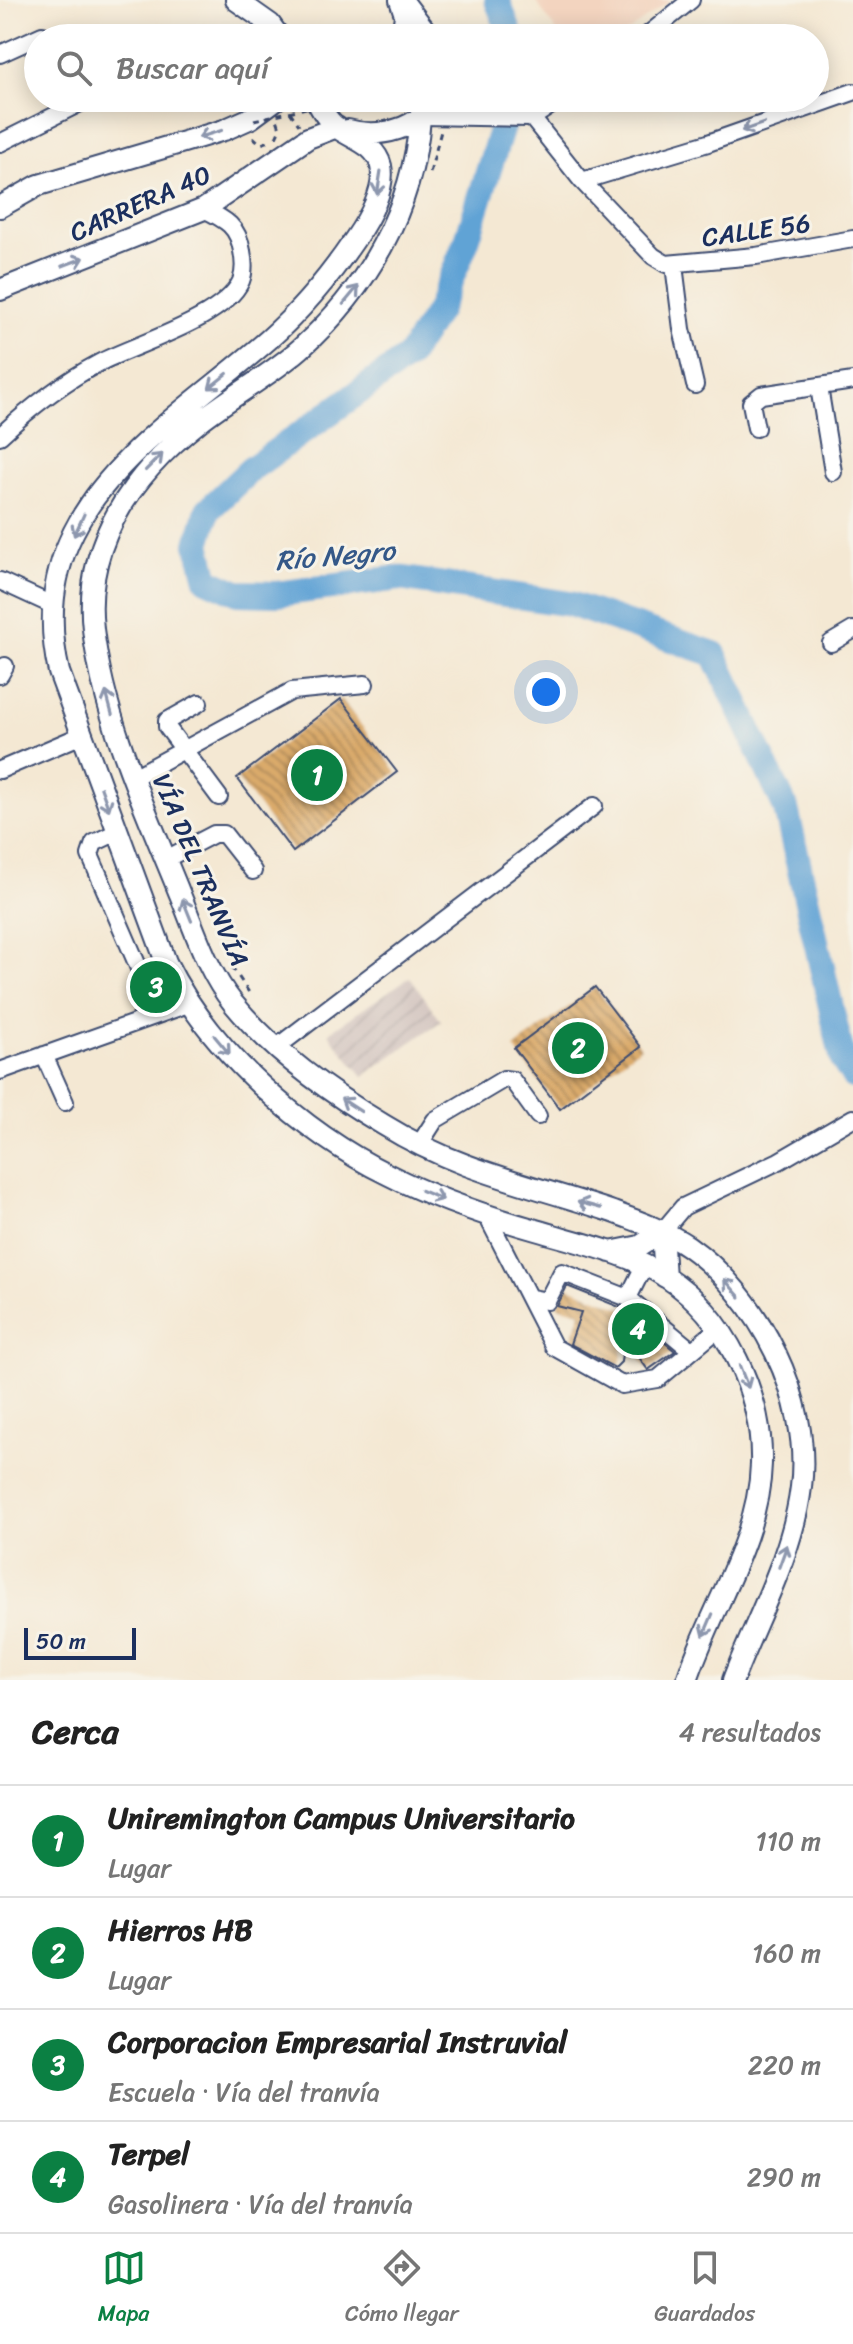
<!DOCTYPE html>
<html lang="es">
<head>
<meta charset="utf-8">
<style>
	body { margin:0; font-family:Sriracha,sans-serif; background:#f6f6f6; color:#222 }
	.scale { position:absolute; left:24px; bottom:20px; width:112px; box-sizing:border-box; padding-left:8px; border:4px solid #1b2f5e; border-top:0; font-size:22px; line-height:28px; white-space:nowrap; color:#1b2f5e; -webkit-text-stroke:6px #f7f3e8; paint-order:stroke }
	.you { position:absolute; left:546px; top:692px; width:28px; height:28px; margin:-20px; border:6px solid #fff; border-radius:50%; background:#1a73e8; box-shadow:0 0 0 12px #1a73e833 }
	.badge { display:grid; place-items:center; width:52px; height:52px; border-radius:50%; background:#0b8043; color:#fff; font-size:26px; font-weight:700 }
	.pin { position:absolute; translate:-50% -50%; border:4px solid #fff; box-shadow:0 2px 8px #0006 }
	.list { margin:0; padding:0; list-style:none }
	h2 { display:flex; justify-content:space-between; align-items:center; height:104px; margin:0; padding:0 32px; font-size:34px }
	h2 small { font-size:26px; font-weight:400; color:#767676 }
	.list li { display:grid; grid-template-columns:52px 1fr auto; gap:24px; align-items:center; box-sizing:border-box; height:112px; padding:0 32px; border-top:2px solid #e0e0e0 }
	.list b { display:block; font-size:30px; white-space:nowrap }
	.list p { margin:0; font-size:26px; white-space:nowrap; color:#767676 }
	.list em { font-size:26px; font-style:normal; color:#767676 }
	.icon { flex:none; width:44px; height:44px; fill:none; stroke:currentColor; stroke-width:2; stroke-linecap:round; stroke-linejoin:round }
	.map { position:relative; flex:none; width:853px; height:1680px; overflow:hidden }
	.search { position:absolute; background:#fff; box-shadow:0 4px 20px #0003; left:24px; right:24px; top:24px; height:88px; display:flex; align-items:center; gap:20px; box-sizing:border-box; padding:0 28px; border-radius:44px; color:#767676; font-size:30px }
	.sheet { height:552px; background:#fff }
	nav { display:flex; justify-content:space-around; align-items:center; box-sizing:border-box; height:112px; border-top:2px solid #e0e0e0; background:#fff; font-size:22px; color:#767676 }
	nav a { display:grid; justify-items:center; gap:4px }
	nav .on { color:#0b8043 }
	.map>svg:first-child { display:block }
</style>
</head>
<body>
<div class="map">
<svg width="853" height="1680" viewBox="0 0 853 1680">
	<defs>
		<pattern id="industrial-furrows" width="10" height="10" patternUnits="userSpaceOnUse" patternTransform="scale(2)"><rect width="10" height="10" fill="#cfc0bb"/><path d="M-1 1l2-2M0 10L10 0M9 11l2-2" fill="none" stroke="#b1a5a3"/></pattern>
		<pattern id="building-back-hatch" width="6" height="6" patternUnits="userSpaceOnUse" patternTransform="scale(2)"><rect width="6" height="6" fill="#daaa6b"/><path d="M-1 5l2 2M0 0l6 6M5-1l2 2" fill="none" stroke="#b08b5b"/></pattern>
	</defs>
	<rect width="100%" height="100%" fill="#f7f3e8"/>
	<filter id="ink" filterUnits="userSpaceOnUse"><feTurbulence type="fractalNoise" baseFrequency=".0125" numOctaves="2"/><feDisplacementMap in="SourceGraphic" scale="16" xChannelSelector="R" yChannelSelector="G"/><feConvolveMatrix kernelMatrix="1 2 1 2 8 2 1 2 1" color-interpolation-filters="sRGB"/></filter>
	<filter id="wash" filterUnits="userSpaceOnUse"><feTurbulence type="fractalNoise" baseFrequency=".006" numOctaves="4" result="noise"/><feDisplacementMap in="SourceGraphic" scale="32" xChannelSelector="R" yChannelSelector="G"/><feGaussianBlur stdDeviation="1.8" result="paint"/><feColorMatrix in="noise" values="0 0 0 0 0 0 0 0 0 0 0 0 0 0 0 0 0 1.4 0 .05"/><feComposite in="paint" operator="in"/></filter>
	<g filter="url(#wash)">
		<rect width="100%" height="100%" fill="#f4e8d3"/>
		<path fill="#f3d4bf" d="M535,0H671L619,38H561Z"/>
		<path fill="url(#industrial-furrows)" d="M410,977L441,1021L363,1076L328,1033Z"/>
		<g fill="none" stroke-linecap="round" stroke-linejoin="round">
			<path stroke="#61a3d5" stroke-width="26" d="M497,0L512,38
				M511,98L467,240L438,311L408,357L251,469L208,510L198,544L207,579L238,593L277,594L399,578L570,604L714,654L786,809L843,1060L853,1076"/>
		</g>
		<g id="blocks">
			<path fill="url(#building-back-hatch)" d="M341,699L397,772L293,852L237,778Z
				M595,987L641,1047L560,1109L514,1048Z
				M567,1286L622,1308L675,1351L648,1370L624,1336L621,1362L615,1368L570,1344L581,1312L557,1306Z"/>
		</g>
	</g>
	<g filter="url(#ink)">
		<use href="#blocks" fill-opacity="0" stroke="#3c4b70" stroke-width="2"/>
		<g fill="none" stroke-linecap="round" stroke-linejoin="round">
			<g stroke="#3c4b70" stroke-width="20">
				<path id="minor" d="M644,38L691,0
					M0,54L42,35L53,38
					M422,116L532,118L562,98
					M532,118L582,181L653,256L666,264L756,256L853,239
					M0,143L90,98
					M582,181L708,143L853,92
					M674,265L682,329L695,385
					M819,387L833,472
					M756,428L751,403L761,395L853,381
					M0,436C30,408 63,382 99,363C135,344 224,319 241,281C245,271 244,261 242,251C238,226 226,220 204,209
					M0,581L52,605
					M831,643L853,630
					M0,675L5,666
					M199,703L167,721V727L219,797
					M0,770L82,735
					M134,777L292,691L365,684
					M117,832L94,843L90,855L144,980L159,994L177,986
					M166,859L214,834H224L253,871
					M277,1047L594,806
					M44,1055L65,1102
					M0,1071L188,1004
					M419,1145L435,1120L504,1079L512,1080L538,1116
					M487,1216L554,1347L622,1385L658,1379L718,1329
					M662,1232L683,1207L779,1161L853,1118
					M532,1298L547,1301L562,1272L628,1298L691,1350
					M628,1298L644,1266"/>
			</g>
			<g stroke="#3c4b70" stroke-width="24">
				<path id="major" d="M236,0L270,24L280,38
					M400,0L405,15L402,38
					M402,0L431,38
					M315,98C321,109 327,120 336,127C352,139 376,144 381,166C386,190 368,220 355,239C330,276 302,310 268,340C164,431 21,507 59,672L166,962C208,1049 303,1133 389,1175C436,1199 486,1216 536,1230C579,1243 629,1253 666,1277C726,1316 763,1394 761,1464C759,1540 710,1609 687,1680
					M420,118C413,210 367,289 300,349C269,376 232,396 200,421C134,473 83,542 93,629C104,721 145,808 179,892C195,930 207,971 233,1003C273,1052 330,1093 384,1125C458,1171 533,1185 613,1212C638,1221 666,1231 688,1246C759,1296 812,1399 801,1487C793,1554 757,1617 733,1680
					M348,130C380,139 420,129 436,98
					M0,207L39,185L224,130L251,118L278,98
					M0,290L204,209L308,138L337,127
					M662,1232L665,1277
					M610,1252L640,1246L662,1232"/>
			</g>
			<path stroke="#3c4b70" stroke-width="3" stroke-dasharray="6 6" stroke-linecap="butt" d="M290,112L299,125
				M253,137L261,144L270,141
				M276,137L280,128L277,119
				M430,173L441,131
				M232,967L250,994"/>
			<use href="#minor" stroke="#fff" stroke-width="16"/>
			<use href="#major" stroke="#fff" stroke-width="20"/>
			<path stroke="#3c4b70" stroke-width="3" stroke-dasharray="6 6" stroke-linecap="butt" d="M254,120L349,98"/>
		</g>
		<defs><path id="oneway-shaft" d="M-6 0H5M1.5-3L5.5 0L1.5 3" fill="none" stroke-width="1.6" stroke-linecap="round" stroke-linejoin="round" transform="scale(2)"/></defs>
		<g stroke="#8d97ae">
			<use href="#oneway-shaft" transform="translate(753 127) rotate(161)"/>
			<use href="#oneway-shaft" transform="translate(210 134) rotate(163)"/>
			<use href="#oneway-shaft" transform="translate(379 183) rotate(99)"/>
			<use href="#oneway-shaft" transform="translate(73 262) rotate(-21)"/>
			<use href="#oneway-shaft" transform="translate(351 295) rotate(-50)"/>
			<use href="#oneway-shaft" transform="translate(218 381) rotate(141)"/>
			<use href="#oneway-shaft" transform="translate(154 462) rotate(-45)"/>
			<use href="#oneway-shaft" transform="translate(79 525) rotate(115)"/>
			<use href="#oneway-shaft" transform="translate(109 703) rotate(-105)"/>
			<use href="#oneway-shaft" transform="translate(105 799) rotate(70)"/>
			<use href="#oneway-shaft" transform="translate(187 910) rotate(-112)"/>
			<use href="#oneway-shaft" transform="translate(222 1045) rotate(50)"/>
			<use href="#oneway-shaft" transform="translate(351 1105) rotate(-147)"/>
			<use href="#oneway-shaft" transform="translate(432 1195) rotate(22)"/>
			<use href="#oneway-shaft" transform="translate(589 1205) rotate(-165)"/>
			<use href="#oneway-shaft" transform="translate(732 1288) rotate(-131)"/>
			<use href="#oneway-shaft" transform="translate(744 1377) rotate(68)"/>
			<use href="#oneway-shaft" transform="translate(783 1556) rotate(-70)"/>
			<use href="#oneway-shaft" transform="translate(708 1625) rotate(113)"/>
		</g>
	</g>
	<g text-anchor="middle" stroke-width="6" stroke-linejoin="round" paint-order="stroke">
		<g font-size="26" fill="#1b2f5e" stroke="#f7f3e8">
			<text transform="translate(140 203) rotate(-24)" y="9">CARRERA 40</text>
			<text transform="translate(756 230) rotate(-8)" y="9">CALLE 56</text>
			<text transform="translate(201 870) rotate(67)" y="9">VÍA DEL TRANVÍA</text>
		</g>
		<g font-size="28" font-style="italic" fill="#345888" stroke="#f7f3e8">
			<text transform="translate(335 555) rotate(-5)" y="10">Río Negro</text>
		</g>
	</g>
</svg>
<div class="scale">50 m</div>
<div class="you"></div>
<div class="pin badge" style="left:317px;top:775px">1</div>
<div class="pin badge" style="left:578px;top:1048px">2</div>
<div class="pin badge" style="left:156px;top:987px">3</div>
<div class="pin badge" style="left:638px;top:1329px">4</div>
<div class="search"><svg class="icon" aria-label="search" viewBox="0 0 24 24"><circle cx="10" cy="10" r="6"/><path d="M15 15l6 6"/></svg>Buscar aquí</div>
</div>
<section class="sheet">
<h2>Cerca<small>4 resultados</small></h2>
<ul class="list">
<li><span class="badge">1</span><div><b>Uniremington Campus Universitario</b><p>Lugar</p></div><em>110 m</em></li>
<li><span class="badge">2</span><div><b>Hierros HB</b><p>Lugar</p></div><em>160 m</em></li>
<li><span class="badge">3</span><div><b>Corporacion Empresarial Instruvial</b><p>Escuela · Vía del tranvía</p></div><em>220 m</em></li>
<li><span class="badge">4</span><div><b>Terpel</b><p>Gasolinera · Vía del tranvía</p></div><em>290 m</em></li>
</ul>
</section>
<nav>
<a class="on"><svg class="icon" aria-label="map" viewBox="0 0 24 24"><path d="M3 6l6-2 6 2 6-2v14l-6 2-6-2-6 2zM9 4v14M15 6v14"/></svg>Mapa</a>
<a><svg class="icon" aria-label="directions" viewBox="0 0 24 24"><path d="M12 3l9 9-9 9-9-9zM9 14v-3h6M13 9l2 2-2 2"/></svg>Cómo llegar</a>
<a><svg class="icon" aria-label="saved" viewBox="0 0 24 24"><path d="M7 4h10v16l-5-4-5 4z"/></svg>Guardados</a>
</nav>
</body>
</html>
